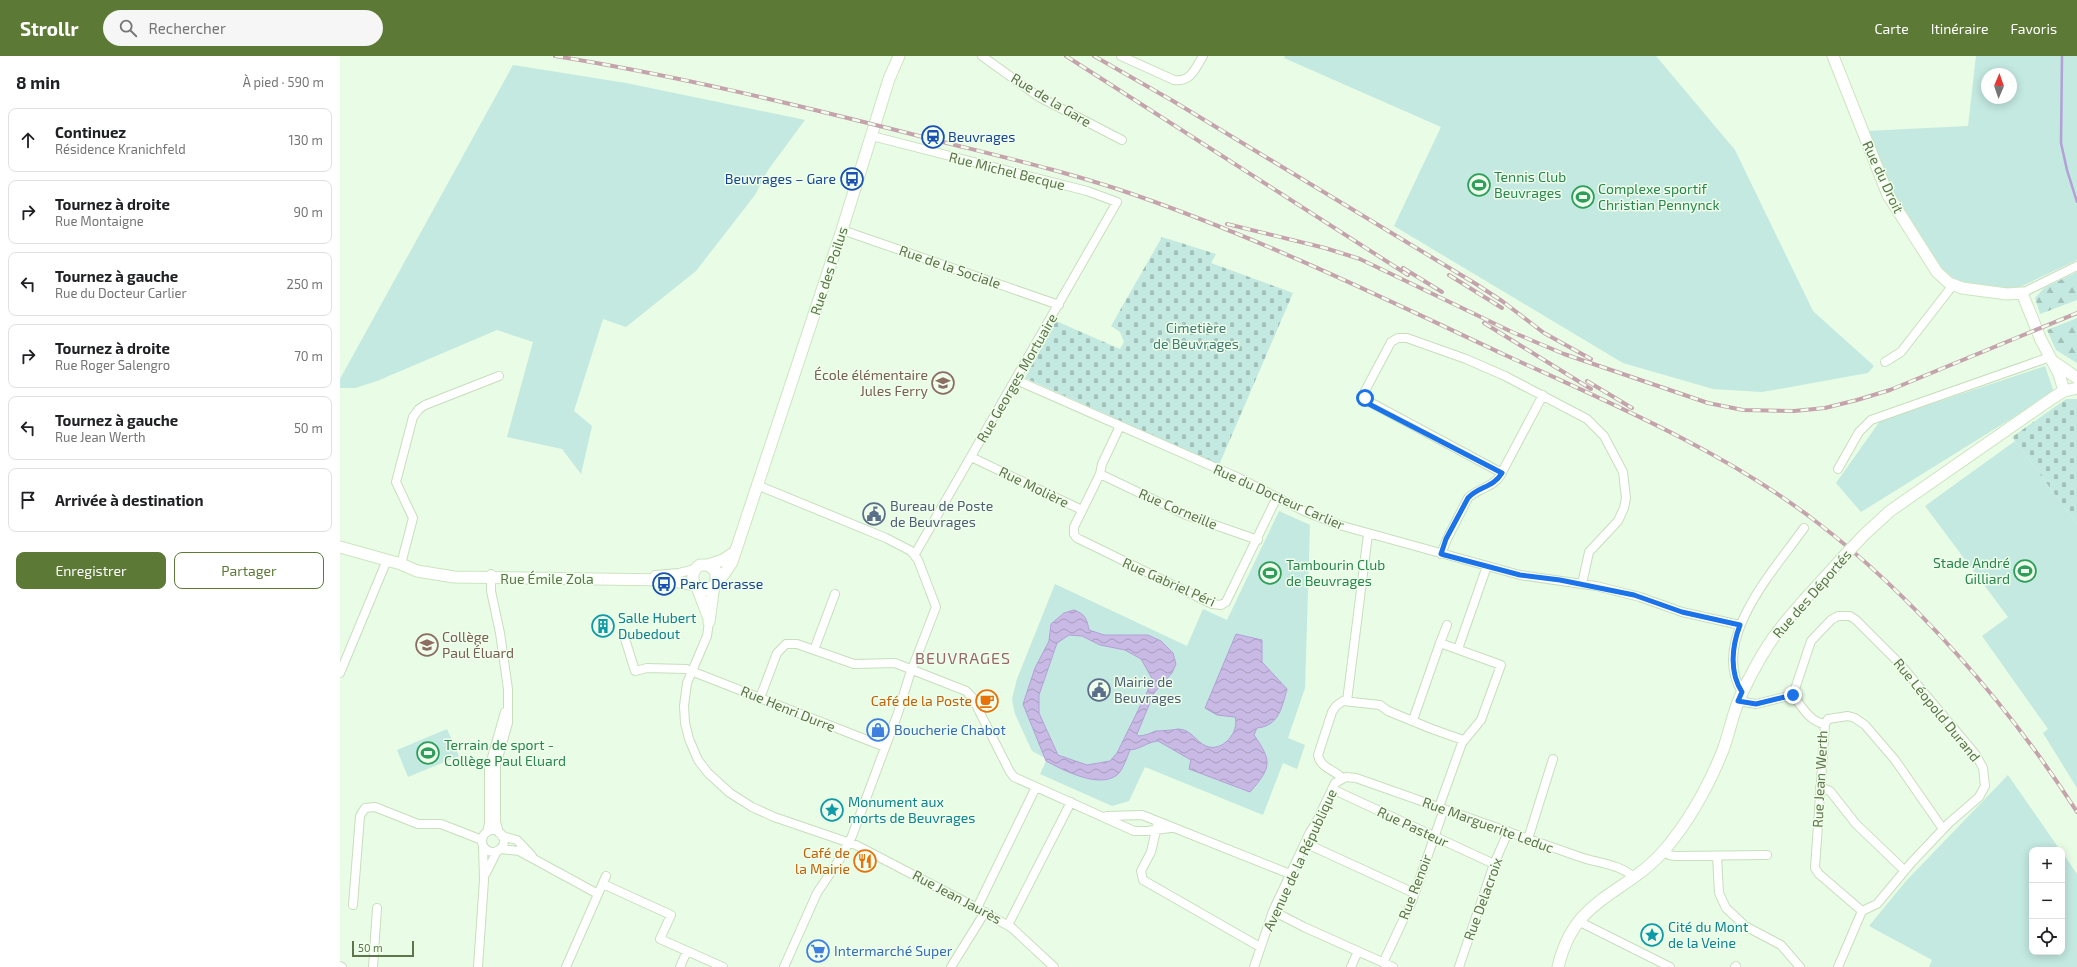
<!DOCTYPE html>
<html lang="fr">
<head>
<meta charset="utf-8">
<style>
	body { margin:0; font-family:"Exo 2",sans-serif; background:#f6f6f6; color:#202124 }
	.controls { position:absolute; right:12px; bottom:12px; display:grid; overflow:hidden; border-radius:8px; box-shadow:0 2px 10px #0003 }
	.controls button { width:36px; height:36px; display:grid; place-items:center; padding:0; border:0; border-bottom:1px solid #e0e0e0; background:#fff; color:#202124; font:20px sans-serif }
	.compass { position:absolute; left:1641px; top:12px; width:36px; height:36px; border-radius:50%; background:#fff; box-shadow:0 2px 10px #0003; rotate:2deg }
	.scale { position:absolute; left:12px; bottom:10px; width:62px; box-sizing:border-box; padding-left:4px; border:2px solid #5e744a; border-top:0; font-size:11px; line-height:14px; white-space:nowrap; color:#5e744a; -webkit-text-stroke:3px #efffeb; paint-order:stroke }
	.stop { position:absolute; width:12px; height:12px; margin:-9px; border:3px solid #1a73e8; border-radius:50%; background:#fff }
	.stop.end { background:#1a73e8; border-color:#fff; box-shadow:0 1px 4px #0008 }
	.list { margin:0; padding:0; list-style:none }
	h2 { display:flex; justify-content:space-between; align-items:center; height:52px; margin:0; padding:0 16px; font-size:17px }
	h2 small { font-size:13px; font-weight:400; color:#757577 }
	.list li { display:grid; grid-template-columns:26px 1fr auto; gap:12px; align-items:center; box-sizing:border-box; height:64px; margin:0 8px 8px; padding:0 8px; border:1px solid #e0e0e0; border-radius:8px }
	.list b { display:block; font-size:15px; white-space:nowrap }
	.list p { margin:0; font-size:13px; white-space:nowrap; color:#757577 }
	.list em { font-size:13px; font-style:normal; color:#757577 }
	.actions { display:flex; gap:8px; padding:12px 16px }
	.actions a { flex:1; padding:9px 0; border:1px solid #5c7936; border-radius:8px; text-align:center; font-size:14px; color:#5c7936 }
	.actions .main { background:#5c7936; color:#fff }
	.icon { flex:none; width:22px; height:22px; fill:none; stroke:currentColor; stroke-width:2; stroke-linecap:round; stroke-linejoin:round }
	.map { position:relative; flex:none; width:1737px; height:911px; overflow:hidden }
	header { display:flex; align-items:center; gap:24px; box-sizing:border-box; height:56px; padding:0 20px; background:#5c7936; color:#fff }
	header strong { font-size:19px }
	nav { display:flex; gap:22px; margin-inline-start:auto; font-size:14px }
	.search { width:280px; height:36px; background:#f6f6f6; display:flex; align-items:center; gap:10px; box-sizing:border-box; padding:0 14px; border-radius:22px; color:#757577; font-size:15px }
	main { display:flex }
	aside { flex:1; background:#fff }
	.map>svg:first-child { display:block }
</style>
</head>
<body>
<header>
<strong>Strollr</strong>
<div class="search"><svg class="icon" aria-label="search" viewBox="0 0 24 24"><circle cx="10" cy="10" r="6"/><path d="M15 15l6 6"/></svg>Rechercher</div>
<nav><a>Carte</a><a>Itinéraire</a><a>Favoris</a></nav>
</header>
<main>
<aside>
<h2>8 min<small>À pied · 590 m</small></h2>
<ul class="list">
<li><svg class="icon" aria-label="ahead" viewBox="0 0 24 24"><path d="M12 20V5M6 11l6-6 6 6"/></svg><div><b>Continuez</b><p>Résidence Kranichfeld</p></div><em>130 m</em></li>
<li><svg class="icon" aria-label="right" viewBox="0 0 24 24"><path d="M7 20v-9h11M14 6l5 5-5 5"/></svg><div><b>Tournez à droite</b><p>Rue Montaigne</p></div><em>90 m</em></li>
<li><svg class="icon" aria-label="left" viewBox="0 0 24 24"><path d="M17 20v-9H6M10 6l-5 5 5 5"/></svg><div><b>Tournez à gauche</b><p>Rue du Docteur Carlier</p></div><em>250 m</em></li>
<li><svg class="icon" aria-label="right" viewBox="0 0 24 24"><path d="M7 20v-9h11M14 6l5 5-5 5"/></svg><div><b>Tournez à droite</b><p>Rue Roger Salengro</p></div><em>70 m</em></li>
<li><svg class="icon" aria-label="left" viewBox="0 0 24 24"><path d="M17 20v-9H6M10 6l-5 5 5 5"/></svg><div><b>Tournez à gauche</b><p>Rue Jean Werth</p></div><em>50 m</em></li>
<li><svg class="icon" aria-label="arrive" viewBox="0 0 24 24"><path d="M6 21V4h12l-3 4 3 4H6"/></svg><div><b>Arrivée à destination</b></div></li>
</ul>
<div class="actions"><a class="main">Enregistrer</a><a>Partager</a></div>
</aside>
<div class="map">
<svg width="1737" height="911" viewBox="0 0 1737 911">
	<defs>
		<pattern id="forest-firs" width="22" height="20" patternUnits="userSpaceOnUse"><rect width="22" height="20" fill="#c3e9e1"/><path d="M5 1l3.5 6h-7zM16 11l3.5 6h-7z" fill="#a2c1b8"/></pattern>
		<pattern id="cemetery-stones" width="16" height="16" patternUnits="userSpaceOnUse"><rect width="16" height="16" fill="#c3e9e1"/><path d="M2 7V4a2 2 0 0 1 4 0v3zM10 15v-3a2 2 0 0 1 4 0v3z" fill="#a2c1b8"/></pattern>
		<pattern id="water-waves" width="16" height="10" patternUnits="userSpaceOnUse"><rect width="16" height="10" fill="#c8bae5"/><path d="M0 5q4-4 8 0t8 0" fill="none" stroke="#a69cbc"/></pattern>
	</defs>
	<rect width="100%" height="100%" fill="#e9fce5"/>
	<path fill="#c3e9e1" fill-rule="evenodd" d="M945,0H1316L1395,94L1473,255L1534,310L1528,317L1422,336L1373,333L1283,307L1054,170L1101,71L944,2Z
		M1636,0H1737V204L1678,232L1665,233L1632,229L1608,221L1597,209L1561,154L1526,75L1628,70ZM1647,18H1671V42H1647Z
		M173,9L286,27L465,64L428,114L415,139L356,215L286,271L263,263L234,355L252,370L241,418L222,393L167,381L193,286L157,274L37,325L15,332H0V323Z
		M1705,310L1714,336L1521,456L1496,427L1540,365Z
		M1675,385L1737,468V732L1703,677L1708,673L1642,580L1668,561L1585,450Z
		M939,455L970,469L965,632L948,682L965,689L957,713L943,707L923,759L805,711L789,745L772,750L700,718L707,703L692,695L675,658L672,643L677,623L715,528L847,590L863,553L887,564Z
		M107,673L119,700L68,721L57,694Z
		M1668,719L1720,794H1692V896H1722V796L1737,818V911H1589L1592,904L1529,870L1566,825Z"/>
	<path fill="url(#forest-firs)" d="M1737,216V244L1700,258L1695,242L1704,232Z
		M1737,262V307L1716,294L1707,274Z"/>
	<path fill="url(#cemetery-stones)" d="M822,181L876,198L871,207L953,237L879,409L685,322L716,265L780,293L784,286L780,276L771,270Z
		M1726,343H1737V468L1672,381Z"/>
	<path fill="url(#water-waves)" stroke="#b3a0d7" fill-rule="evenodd" d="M734,554C745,558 747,563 749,574L764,579H808L821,585L833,597L836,608L832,617L814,637L797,678L798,680C805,680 810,677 816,675C820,675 834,674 838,673C851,673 856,686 866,690C882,697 900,676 895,661L877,659L865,652L896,578L922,584V606L947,633C942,651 939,670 917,672L914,679C932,705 932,711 910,736L849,713L851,704L818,685C807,686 801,693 790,694C787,701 783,714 777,719C759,733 723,714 706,705L683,648L695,612L709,585L711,568L724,557ZM729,579L742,580L760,589L785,594L801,603L813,624L777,697L770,705L747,709L718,699L699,657V639L717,587Z"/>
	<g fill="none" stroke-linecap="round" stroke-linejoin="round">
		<path stroke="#b3a0d7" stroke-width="2.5" d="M1722,0L1721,87L1727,114L1737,146"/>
		<g stroke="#c8debd" stroke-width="10">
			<path id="street" d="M642,0L699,41L782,84
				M781,0L834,24C851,26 855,13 863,0
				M532,80L747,135L777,146L575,498
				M502,174L719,249
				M1682,237L1737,210
				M1545,306L1561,296L1613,229
				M676,324L899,422L964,455L999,469L1180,519L1256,530L1300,541L1342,556L1400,569
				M780,370L762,408L760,418L734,471V478L737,482L872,548L881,549L886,546L937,441
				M631,401L742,454
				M1498,413L1519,376L1531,364L1710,301
				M1162,417L1026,344L1025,335L1051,286L1058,282H1067L1126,303L1165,320L1247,363L1264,380L1283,416L1286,442L1284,452L1278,465L1249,496L1242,528
				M760,418L846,459L918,484
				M417,429L546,482L571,495L578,504L596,551L569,621L558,657L512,780L501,801L477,837L444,911
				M1101,498L1107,483L1128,442C1138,432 1152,432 1160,420L1203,339
				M64,509L61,508L73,462L56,426L73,361L79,353L85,349L159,320
				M151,518V535L160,577L168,633V667L156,709V766L159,777
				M315,519L339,517L355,513
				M369,566L367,580L347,627L344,650L345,667L349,683L358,704L368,717L390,737L412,751L434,761L516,789L637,852L672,872L714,911
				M285,583L295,615L307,612L346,613L545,691
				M1100,587L1107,569
				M1118,593L1147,510
				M474,594L495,538
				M0,617L47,504
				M1402,636C1369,584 1435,513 1464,472
				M1453,639L1471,585L1491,564L1498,560H1510L1516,564L1560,608L1636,699L1643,712L1645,730L1639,741L1609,767L1572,806L1537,848L1522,855L1498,911
				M420,642L437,597L446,588H457L514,608L555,607L626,635L632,641L670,716L674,721L794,775H807L831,772
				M1007,645L1028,478
				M1398,645L1416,648L1453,639C1462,651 1470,666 1485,668L1475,812L1479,818L1522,855
				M1073,664L1100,587L1161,609L1141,664L1122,687L1099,751
				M1485,668L1488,663L1508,660L1515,662L1525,669L1555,704L1603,773
				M1002,722C995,714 980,712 978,699L992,656L996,650L1003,645L1040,649L1048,655L1092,673L1123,684
				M1480,731L1490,735L1516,768L1564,814
				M992,733L1154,808
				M767,760L802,759L950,818
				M817,770L811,796L801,815L803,824L920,891
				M142 785a11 11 0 1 1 22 0a11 11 0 1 1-22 0Z
				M147,776L149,768V712L165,656
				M162,780L177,784L192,800
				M1188,783L1213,703
				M965,787L1074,837
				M160,793L179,795L258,838
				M1324,795L1329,799L1335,800L1427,799
				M1377,800L1379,837L1386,852L1405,870L1441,889L1460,911
				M146,817L157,795
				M263,828L331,859L320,883L383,911
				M13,849L20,760L25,752L35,751L78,768H101L142,784
				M637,852L696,731
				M933,855L964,871L1053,911
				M1238,865L1330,911
				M668,869L731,746
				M1043,907L1072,845L1104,753
				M0,910L2,911
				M33,911L37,852
				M138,911L144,824L143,790
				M226,911L266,820
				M340,911L347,895
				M611,911L645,856
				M914,911L933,855L970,776L975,769L995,727L1006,721L1016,722L1240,801C1257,807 1280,808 1293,821
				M1011,911L1018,895
				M1119,911L1154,808L1168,776
				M1395,911L1396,910"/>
		</g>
		<g stroke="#cce5bf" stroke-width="13">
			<path id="secondary" d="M1493,0L1548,139L1597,216L1609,227L1622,232L1667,238L1682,237L1701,284L1719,318L1724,335
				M1714,306L1737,322
				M1525,478L1550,455L1714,341L1724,335L1737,332
				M0,491L61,508L77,515L114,521L328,524L355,529
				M368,509L383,504L395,496
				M376,526V515L368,509H360C347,517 353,538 369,533C377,530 387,514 392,506L502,174L549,23L559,0
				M357,531L368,560
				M369,566L374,529
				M1218,911C1235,838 1287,840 1327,791C1351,762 1369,729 1383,694C1390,675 1393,655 1402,637C1413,614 1426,589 1443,569C1461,546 1483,524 1503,501"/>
		</g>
		<use href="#street" stroke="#fff" stroke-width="8"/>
		<use href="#secondary" stroke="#fff" stroke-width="11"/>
		<g stroke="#c5a3ad" stroke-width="4">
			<path id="rail" d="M215,0C340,20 461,50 583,81C654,99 726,115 795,139C922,183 1043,242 1165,299C1268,346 1384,395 1474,464C1573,539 1670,651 1737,756
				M726,0L1068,219
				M754,0L833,45L1136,228L1162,245L1204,277L1251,303
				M887,168L985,192L1020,203L1172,276L1224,298L1368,347L1403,354L1454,355L1485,352L1517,344L1550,334L1737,257
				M1063,212L1102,236
				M1109,219L1162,252
				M1144,267L1251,333
				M1247,325L1292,352"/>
		</g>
		<use href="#rail" stroke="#efffeb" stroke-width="2.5" stroke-dasharray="8" stroke-linecap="butt"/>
		<g stroke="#cce5bf" stroke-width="13" stroke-linecap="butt">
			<path id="secondary-bridge" d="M1503,501L1525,478"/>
		</g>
		<use href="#secondary-bridge" stroke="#fff" stroke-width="11"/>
	</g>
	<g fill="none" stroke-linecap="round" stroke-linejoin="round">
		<path stroke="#1a73e8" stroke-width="5" d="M1025,342L1029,348L1162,417C1153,432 1139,430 1128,442L1106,483L1101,498L1180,519L1220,524L1294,539L1342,556L1400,569C1392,590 1389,616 1402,636L1398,645L1416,648L1453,639"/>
	</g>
	<defs>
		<g id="station-ring" transform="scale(1.15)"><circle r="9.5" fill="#efffeb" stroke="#1a4fb4" stroke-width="1.5"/><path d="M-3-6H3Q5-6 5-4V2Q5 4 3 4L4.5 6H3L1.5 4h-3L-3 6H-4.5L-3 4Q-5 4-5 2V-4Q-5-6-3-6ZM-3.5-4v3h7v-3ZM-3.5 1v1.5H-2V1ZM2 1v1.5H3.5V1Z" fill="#1a4fb4"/></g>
		<g id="bus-ring" transform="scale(1.15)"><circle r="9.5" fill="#efffeb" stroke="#1a4fb4" stroke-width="1.5"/><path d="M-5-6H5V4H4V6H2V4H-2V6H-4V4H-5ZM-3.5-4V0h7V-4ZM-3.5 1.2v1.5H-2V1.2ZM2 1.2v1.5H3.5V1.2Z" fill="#1a4fb4"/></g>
		<g id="stadium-ring" transform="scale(1.15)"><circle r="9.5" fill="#efffeb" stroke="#2e9e5b" stroke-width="1.5"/><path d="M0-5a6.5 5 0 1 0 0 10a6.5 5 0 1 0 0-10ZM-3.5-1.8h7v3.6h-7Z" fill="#2e9e5b"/></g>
		<g id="school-ring" transform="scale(1.15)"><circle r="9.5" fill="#efffeb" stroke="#8d6e63" stroke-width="1.5"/><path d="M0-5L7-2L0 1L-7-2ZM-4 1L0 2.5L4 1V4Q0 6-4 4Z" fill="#8d6e63"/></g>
		<g id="civic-ring" transform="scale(1.15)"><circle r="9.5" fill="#efffeb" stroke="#5c6f8a" stroke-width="1.5"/><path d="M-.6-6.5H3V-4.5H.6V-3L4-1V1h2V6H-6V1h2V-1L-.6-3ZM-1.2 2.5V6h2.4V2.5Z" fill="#5c6f8a"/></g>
		<g id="building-ring" transform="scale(1.15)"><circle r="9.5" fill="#efffeb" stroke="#0f9aa8" stroke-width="1.5"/><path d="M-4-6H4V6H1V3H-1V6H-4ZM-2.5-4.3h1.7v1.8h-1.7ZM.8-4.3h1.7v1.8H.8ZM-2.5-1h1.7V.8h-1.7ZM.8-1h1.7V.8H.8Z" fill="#0f9aa8"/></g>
		<g id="cafe-ring" transform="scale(1.15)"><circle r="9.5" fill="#efffeb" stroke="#e8710a" stroke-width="1.5"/><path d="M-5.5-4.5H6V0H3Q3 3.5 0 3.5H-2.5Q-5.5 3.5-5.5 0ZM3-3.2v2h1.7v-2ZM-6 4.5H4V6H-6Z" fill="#e8710a"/></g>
		<g id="shop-ring" transform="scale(1.15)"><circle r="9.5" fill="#efffeb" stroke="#3f7fe0" stroke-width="1.5"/><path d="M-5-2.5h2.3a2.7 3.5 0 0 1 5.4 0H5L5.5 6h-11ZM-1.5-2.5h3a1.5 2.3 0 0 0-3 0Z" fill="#3f7fe0"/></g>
		<g id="sight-ring" transform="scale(1.15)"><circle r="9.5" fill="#efffeb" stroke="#0f9aa8" stroke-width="1.5"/><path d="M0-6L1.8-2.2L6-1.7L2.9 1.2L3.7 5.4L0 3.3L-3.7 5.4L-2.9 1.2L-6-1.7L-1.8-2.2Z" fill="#0f9aa8"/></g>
		<g id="restaurant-ring" transform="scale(1.15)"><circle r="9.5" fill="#efffeb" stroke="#e8710a" stroke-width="1.5"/><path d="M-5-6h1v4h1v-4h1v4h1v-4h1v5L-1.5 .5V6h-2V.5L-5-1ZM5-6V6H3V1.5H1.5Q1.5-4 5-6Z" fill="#e8710a"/></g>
		<g id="supermarket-ring" transform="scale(1.15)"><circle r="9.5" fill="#efffeb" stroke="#3f7fe0" stroke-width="1.5"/><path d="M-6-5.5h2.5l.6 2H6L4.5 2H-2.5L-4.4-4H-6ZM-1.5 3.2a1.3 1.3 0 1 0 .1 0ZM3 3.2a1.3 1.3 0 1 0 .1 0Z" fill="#3f7fe0"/></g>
	</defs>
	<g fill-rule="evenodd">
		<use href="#station-ring" x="593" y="81"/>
		<use href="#bus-ring" x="512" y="123"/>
		<use href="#stadium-ring" x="1139" y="129"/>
		<use href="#stadium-ring" x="1243" y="141"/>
		<use href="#school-ring" x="603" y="327"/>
		<use href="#civic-ring" x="534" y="458"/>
		<use href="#stadium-ring" x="1685" y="515"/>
		<use href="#stadium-ring" x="930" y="517"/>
		<use href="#bus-ring" x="324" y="528"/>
		<use href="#building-ring" x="263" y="570"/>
		<use href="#school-ring" x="87" y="589"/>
		<use href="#civic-ring" x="759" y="634"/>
		<use href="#cafe-ring" x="647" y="645"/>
		<use href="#shop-ring" x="538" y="674"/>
		<use href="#stadium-ring" x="88" y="697"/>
		<use href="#sight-ring" x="492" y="754"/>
		<use href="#restaurant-ring" x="525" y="805"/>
		<use href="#sight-ring" x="1312" y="879"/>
		<use href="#supermarket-ring" x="478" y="895"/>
	</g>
	<g text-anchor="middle" stroke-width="3" stroke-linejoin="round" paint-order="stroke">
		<g font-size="14" fill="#5e744a" stroke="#efffeb">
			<text transform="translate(711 44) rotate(31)" y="5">Rue de la Gare</text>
			<text transform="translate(667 115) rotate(14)" y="5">Rue Michel Becque</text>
			<text transform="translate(1543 121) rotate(65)" y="5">Rue du Droit</text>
			<text transform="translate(610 211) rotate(19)" y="5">Rue de la Sociale</text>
			<text transform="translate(489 215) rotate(-72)" y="5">Rue des Poilus</text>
			<text transform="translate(677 322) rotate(-60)" y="5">Rue Georges Mortuaire</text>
			<text transform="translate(694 431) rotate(26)" y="5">Rue Molière</text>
			<text transform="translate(939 441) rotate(24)" y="5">Rue du Docteur Carlier</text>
			<text transform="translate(838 453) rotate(23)" y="5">Rue Corneille</text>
			<text x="207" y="528">Rue Émile Zola</text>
			<text transform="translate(829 526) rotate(24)" y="5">Rue Gabriel Péri</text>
			<text transform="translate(1472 538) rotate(-49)" y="5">Rue des Déportés</text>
			<text transform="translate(448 653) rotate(22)" y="5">Rue Henri Durre</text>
			<text transform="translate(1597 654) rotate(51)" y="5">Rue Léopold Durand</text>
			<text transform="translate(1480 723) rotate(-87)" y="5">Rue Jean Werth</text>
			<text transform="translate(1148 769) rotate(20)" y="5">Rue Marguerite Leduc</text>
			<text transform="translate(1073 771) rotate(25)" y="5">Rue Pasteur</text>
			<text transform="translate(960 804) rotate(-65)" y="5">Avenue de la République</text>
			<text transform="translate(1075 831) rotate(-69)" y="5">Rue Renoir</text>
			<text transform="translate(617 841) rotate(28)" y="5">Rue Jean Jaurès</text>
			<text transform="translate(1143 843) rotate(-70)" y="5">Rue Delacroix</text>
		</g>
		<g font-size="14" fill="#164399" stroke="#efffeb" text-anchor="start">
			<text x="608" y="86">Beuvrages</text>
			<text x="496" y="128" text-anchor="end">Beuvrages – Gare</text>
			<text x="340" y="533">Parc Derasse</text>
		</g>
		<g font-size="14" fill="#27864d" stroke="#efffeb" text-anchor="start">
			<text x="1154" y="126">Tennis Club<tspan x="1154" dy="16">Beuvrages</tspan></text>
			<text x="1258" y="138">Complexe sportif<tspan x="1258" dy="16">Christian Pennynck</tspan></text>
			<text x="1670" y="512" text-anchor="end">Stade André<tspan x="1670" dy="16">Gilliard</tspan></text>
			<text x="946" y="514">Tambourin Club<tspan x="946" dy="16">de Beuvrages</tspan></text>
			<text x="104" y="694">Terrain de sport -<tspan x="104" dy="16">Collège Paul Eluard</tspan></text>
		</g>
		<g font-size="14" fill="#427a74" stroke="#efffeb">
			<text x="856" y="277">Cimetière<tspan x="856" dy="16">de Beuvrages</tspan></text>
		</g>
		<g font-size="14" fill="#785e54" stroke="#efffeb" text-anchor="end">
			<text x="588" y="324">École élémentaire<tspan x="588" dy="16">Jules Ferry</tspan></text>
			<text x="102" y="586" text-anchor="start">Collège<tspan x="102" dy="16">Paul Éluard</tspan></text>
		</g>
		<g font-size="14" fill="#4e5e75" stroke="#efffeb" text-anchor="start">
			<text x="550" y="455">Bureau de Poste<tspan x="550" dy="16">de Beuvrages</tspan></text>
			<text x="774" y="631">Mairie de<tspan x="774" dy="16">Beuvrages</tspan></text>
		</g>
		<g font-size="14" fill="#0d838f" stroke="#efffeb" text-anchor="start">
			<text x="278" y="567">Salle Hubert<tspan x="278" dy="16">Dubedout</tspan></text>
			<text x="508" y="751">Monument aux<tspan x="508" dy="16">morts de Beuvrages</tspan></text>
			<text x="1328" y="876">Cité du Mont<tspan x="1328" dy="16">de la Veine</tspan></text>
		</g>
		<g font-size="14" fill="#c56008" stroke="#efffeb" text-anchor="end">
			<text x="632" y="650">Café de la Poste</text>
			<text x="510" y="802">Café de<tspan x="510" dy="16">la Mairie</tspan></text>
		</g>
		<g font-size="14" fill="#366cbe" stroke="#efffeb" text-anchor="start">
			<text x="554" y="679">Boucherie Chabot</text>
			<text x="494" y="900">Intermarché Super</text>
		</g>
		<g font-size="16" letter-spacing="1" fill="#98666d" stroke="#efffeb">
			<text x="623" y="608">BEUVRAGES</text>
		</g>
	</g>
</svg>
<div class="controls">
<button>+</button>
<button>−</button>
<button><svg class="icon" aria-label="locate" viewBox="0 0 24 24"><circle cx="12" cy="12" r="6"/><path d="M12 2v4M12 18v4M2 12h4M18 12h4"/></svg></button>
</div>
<svg class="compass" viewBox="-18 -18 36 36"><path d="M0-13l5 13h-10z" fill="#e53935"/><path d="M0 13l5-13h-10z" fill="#757577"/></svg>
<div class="scale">50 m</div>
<div class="stop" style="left:1025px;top:342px"></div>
<div class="stop end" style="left:1453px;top:639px"></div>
</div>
</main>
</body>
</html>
